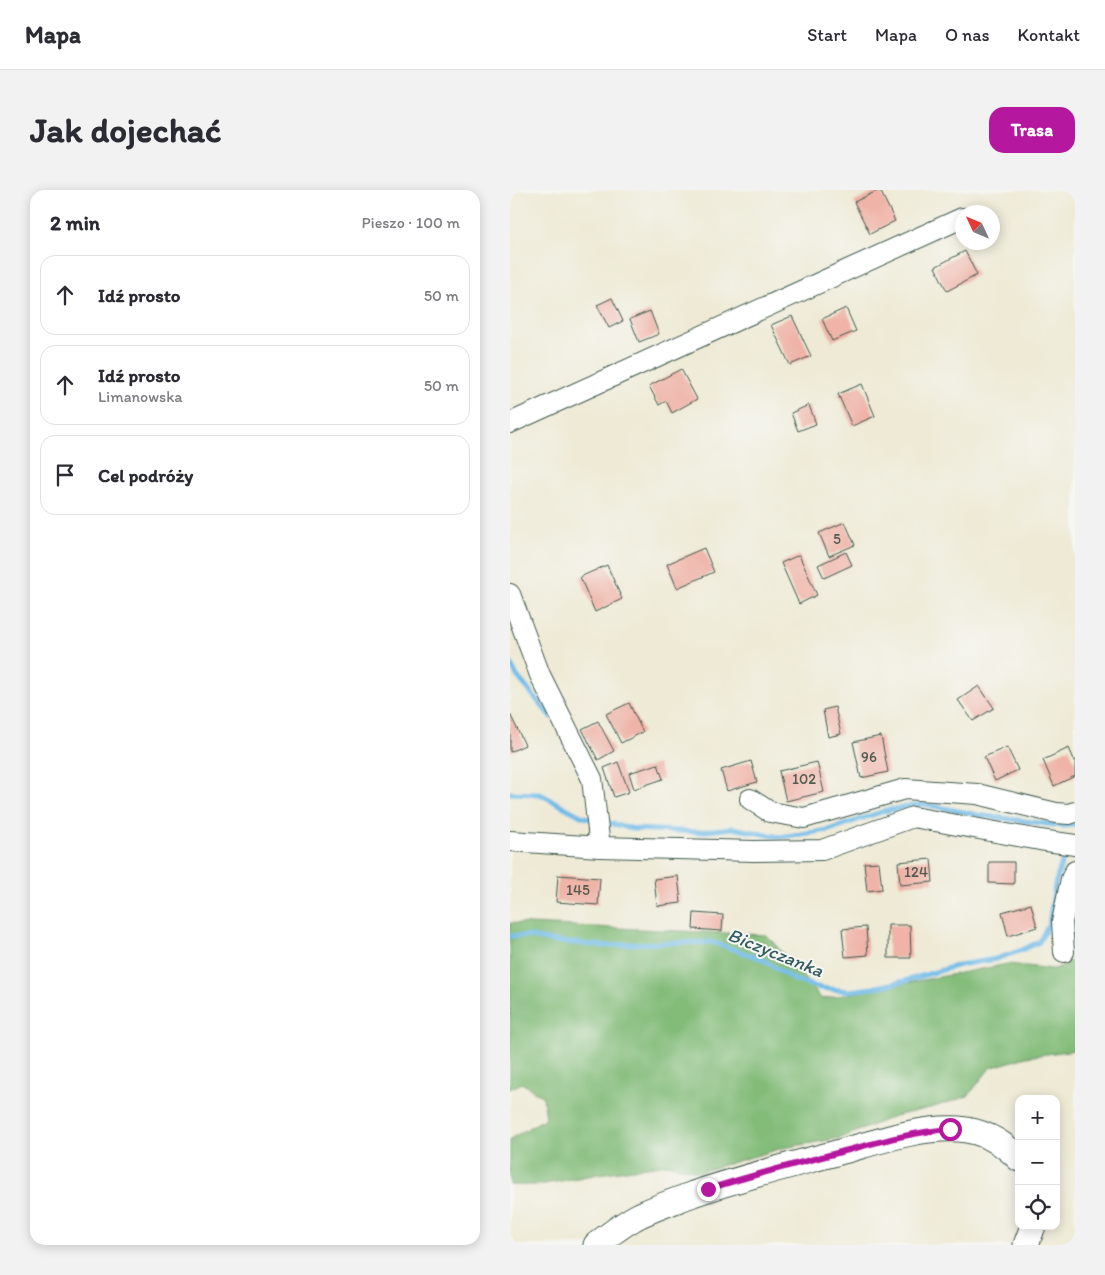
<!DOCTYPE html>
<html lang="pl">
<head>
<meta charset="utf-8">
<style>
	body { margin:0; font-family:Itim,sans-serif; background:#f2f2f3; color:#2b2b33 }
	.controls { position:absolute; right:15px; bottom:15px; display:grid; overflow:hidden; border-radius:10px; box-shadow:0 2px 12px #0003 }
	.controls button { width:45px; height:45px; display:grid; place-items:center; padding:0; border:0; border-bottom:1px solid #e1e1e2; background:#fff; color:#2b2b33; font:25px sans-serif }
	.compass { position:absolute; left:445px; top:15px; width:45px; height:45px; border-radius:50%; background:#fff; box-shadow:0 2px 12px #0003; rotate:314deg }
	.stop { position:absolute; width:15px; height:15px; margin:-11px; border:4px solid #b5179e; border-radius:50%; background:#fff }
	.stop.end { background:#b5179e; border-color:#fff; box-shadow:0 1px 5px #0008 }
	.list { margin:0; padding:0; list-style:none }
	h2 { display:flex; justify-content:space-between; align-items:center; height:65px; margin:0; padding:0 20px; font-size:21px }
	h2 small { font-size:16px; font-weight:400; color:#7c7c81 }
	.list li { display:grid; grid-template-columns:32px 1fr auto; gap:15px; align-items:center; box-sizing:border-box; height:80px; margin:0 10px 10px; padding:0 10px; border:1px solid #e1e1e2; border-radius:15px }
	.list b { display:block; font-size:19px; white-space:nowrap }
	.list p { margin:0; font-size:16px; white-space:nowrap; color:#7c7c81 }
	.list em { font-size:16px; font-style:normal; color:#7c7c81 }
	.icon { flex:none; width:28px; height:28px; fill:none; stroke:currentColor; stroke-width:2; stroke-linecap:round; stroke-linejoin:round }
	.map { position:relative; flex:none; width:565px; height:1055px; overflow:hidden; border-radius:15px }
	header { display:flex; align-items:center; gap:30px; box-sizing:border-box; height:70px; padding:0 25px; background:#fff; border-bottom:1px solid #e1e1e2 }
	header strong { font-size:24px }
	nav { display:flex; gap:28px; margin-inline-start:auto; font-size:18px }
	.intro { display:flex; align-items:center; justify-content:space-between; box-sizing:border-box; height:120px; padding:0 30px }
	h1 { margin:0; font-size:35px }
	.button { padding:12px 22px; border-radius:15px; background:#b5179e; color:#fff; font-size:18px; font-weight:700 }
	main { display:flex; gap:30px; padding:0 30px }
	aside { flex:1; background:#fff; border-radius:15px; box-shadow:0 2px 12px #0003 }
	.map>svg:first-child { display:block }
</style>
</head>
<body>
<header>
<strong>Mapa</strong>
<nav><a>Start</a><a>Mapa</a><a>O nas</a><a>Kontakt</a></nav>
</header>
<div class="intro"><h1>Jak dojechać</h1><a class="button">Trasa</a></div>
<main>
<aside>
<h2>2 min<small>Pieszo · 100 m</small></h2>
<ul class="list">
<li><svg class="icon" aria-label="ahead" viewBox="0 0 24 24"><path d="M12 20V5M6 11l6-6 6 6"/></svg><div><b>Idź prosto</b></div><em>50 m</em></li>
<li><svg class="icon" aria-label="ahead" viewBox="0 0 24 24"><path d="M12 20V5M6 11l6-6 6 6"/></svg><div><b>Idź prosto</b><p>Limanowska</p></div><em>50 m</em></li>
<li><svg class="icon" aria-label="arrive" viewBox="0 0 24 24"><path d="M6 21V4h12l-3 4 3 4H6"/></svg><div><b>Cel podróży</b></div></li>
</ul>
</aside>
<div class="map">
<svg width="565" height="1055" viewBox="0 0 565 1055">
	<rect width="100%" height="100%" fill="#f6f6f2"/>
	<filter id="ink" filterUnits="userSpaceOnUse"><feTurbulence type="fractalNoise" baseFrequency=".02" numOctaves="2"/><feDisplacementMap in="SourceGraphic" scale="10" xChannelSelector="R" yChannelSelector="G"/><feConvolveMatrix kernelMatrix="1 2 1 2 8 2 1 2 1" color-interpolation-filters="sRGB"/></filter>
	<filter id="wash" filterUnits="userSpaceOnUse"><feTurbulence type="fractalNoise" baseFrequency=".0096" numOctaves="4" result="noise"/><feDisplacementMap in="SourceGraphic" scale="20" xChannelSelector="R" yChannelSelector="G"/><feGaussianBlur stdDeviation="1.12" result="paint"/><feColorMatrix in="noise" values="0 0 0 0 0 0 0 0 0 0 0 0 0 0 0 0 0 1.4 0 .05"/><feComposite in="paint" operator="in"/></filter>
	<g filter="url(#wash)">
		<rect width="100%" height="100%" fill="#eeead5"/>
		<path fill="#83bc79" stroke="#517c56" d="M0,733L257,745L312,809L498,774L544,779L565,770V860L516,867L480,878L458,906L424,917L385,926L331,948L273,958L190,982L157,974L89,984L29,995H0V949L36,928L33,907L12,893L0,899Z"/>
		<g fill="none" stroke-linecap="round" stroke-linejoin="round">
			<path stroke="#70bbe9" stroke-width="5" d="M0,472L7,486L41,527
				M0,603L30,604L71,626L81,629
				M92,631L124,639L189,642L222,638L270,647L319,640L374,621L414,614L468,625L553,636L565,635
				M0,746H17L41,751L96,756L117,754L202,752L252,769L284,790L310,798L339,801L363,798L395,791L449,775L486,769L512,760L529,752L539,734L545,695L553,668L561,659"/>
		</g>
		<g id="blocks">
			<path fill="#efb3a7" d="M369,0H370L385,31L360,44L344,12Z
				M455,61L467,85L437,101L425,77Z
				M102,108L113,131L99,138L87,115Z
				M336,118L346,141L322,151L312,129Z
				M140,121L149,144L129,152L120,129Z
				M282,126L301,166L280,175L261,135Z
				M171,179L187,209L162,223L156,211L149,215L139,196Z
				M352,194L365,226L342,236L328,204Z
				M299,215L306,234L288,241L281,223Z
				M335,332L345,355L319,366L309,343Z
				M194,358L204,382L167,398L157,374Z
				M336,362L342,375L314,388L308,375Z
				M289,365L307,405L289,414L271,373Z
				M97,375L112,409L85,422L70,387Z
				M469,496L484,518L463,531L448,510Z
				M119,513L133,542L111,553L96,524Z
				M325,517L331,544L318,547L313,520Z
				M0,524L15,555L0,562Z
				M88,531L104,561L88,570L72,539Z
				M371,546L378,582L351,588L343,552Z
				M497,557L508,580L485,591L474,567Z
				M559,558L565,572V586L544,596L533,570Z
				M241,571L247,592L217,601L211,580Z
				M108,572L119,602L104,607L94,578Z
				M307,572L314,602L276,611L269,581Z
				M148,574L153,589L124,599L119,583Z
				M421,669L423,692L390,695L388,672Z
				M369,672L372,699L357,701L354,673Z
				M479,672H504V694L479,693Z
				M48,685L90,688L88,715L46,712Z
				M168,686L171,713L147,716L144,689Z
				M521,714L527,737L498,746L492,722Z
				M184,723L213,725L212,741L183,739Z
				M378,735H400L401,768H378Z
				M356,737L358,765L335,767L332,739Z"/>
		</g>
	</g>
	<g filter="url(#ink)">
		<use href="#blocks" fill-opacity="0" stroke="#3e574c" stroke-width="1"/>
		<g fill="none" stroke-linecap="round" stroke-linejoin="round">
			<g stroke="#3e574c" stroke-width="22">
				<path id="minor" d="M0,233L452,28
					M0,404L30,485L82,589L90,657
					M240,609L260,622L294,628L395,599L467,604L546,623L559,624L565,622
					M0,651L90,657L244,661L312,660L403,627L530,650L565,655
					M554,762L552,732L561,689L565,681"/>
			</g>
			<g stroke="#3e574c" stroke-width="27">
				<path id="major" d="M86,1055C100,1044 114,1033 130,1025C147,1017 165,1011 183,1004C230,988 278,976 326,963C364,953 409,936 449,939C472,941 493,952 509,969
					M516,1055L523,1036"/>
			</g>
			<use href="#minor" stroke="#fff" stroke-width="20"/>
			<use href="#major" stroke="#fff" stroke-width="25"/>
		</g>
	</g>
	<g fill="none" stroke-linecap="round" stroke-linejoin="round" filter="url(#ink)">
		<path stroke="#b5179e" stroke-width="6" d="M198,999C241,986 284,974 327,963C365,953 402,942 440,939"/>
	</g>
	<g text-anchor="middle" stroke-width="4" stroke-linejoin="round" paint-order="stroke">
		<g font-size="15" fill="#535a51">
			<text x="327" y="354">5</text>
			<text x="359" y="572">96</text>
			<text x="294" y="594">102</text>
			<text x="406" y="687">124</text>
			<text x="68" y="705">145</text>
		</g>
		<g font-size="19" font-style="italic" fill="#335c61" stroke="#f6f6f2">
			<text transform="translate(266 762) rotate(22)" y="7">Biczyczanka</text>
		</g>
	</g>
</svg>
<div class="controls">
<button>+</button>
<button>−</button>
<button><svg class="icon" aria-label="locate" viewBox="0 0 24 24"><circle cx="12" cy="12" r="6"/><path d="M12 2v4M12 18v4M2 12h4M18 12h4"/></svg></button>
</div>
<svg class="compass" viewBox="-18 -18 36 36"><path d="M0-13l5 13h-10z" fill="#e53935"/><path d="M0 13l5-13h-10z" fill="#7c7c81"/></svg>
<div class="stop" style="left:440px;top:939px"></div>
<div class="stop end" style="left:198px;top:999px"></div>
</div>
</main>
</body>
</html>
